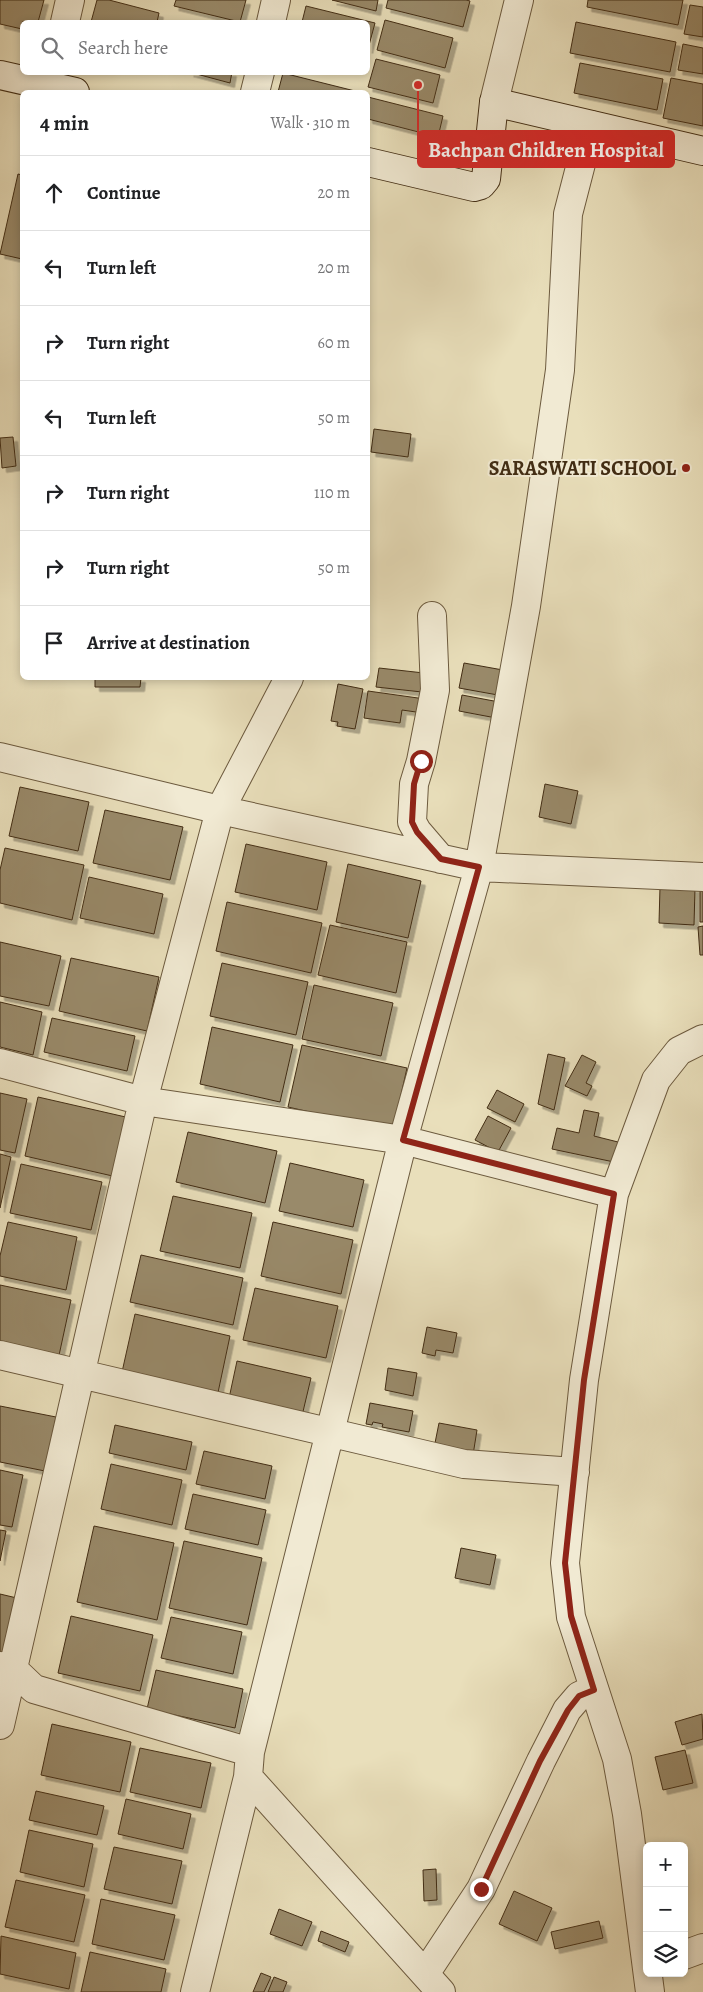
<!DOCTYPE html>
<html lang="en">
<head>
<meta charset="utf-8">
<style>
	body { margin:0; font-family:Alegreya,serif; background:#f6f6f6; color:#202124 }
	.controls { position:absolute; right:15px; bottom:15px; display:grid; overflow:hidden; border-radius:8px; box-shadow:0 2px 8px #0003 }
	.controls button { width:45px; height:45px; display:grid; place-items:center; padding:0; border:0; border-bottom:1px solid #e0e0e0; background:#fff; color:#202124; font:25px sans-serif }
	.stop { position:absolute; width:15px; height:15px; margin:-11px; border:4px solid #8f2418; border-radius:50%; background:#fff }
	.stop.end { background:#8f2418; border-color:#fff; box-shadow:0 1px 5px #0008 }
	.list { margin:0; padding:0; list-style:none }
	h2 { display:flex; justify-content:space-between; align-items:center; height:65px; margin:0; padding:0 20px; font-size:21px }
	h2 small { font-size:16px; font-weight:400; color:#757577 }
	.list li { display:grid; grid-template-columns:32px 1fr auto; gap:15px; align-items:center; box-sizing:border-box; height:75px; padding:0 20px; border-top:1px solid #e0e0e0 }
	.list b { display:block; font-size:19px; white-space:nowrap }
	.list em { font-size:16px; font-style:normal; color:#757577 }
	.icon { flex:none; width:28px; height:28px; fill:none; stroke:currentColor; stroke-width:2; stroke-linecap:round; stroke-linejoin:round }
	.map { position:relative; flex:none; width:703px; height:1992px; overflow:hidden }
	.search { position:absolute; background:#fff; box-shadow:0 2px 8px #0003; left:20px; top:20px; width:350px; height:55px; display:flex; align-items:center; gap:12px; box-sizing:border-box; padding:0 18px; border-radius:8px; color:#757577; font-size:19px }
	.panel { position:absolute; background:#fff; box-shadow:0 2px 8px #0003; left:20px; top:90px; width:350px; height:590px; border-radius:8px }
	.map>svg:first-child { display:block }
</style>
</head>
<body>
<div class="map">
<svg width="703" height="1992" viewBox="0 0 703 1992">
	<defs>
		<filter id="shadow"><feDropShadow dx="4.5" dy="4.5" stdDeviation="0" flood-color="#0004"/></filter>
	</defs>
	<rect width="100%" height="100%" fill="#e9dfbb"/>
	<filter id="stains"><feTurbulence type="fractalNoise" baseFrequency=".004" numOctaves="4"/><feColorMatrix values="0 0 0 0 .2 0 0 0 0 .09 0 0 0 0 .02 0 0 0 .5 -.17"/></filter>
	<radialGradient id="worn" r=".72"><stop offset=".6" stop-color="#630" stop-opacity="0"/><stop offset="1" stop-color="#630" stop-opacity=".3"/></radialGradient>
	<path fill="#998a6b" stroke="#422d14" filter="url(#shadow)" d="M0,0H44L38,22H22V29L0,24Z
		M97,0H109L159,13L157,22H91Z
		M176,0H246L240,22L174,6Z
		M332,0H378L376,11Z
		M388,0H466L470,1L463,27L386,8Z
		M588,0H683L678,25L587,7Z
		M690,5L703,7V37L684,34Z
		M306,6L375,23L368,49V22H302Z
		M385,20L453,38L445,68L377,50Z
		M576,22L676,42L670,72L570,53Z
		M683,44L703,48V74L678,70Z
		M376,59L440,75L433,103L368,87Z
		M580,63L663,79L657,110L574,93Z
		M189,72H232L230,83Z
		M283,73L359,92H278Z
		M671,78L703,84V126L663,118Z
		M368,97L443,116L438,137L368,119Z
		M18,174L22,175V259L0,254Z
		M374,429L411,434L408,457L371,452Z
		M13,437L16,466L2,468L0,438Z
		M464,663L514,672L509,697L459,688Z
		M379,668L424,673L422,692L376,687Z
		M95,678H141L140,687H95Z
		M338,684L363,689L355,729L337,726L338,722L331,721Z
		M368,691L425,699L423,713L402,710L400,723L364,718Z
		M462,695L515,705L512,721L459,711Z
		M545,784L578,791L571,824L539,817Z
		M20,787L89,802L78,851L9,836Z
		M105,810L183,827L170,880L93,863Z
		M246,844L327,862L317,910L235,892Z
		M5,848L84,865L72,920L0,903V870Z
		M348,864L421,881L408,938L336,922Z
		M89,877L163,894L154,934L80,918Z
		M660,887L695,888L694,925L659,923Z
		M700,890H703V922H700Z
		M227,902L322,923L311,973L216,951Z
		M330,925L407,942L396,993L318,975Z
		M703,926V955H700L698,927Z
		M0,942L61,956L49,1006L0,996Z
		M71,958L159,977L147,1031L59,1011Z
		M222,963L308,982L296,1035L210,1016Z
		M314,985L393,1003L381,1056L302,1039Z
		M0,1002L42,1012L33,1055L0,1047Z
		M52,1018L135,1036L127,1071L44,1052Z
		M212,1027L293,1045L280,1102L200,1084Z
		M302,1045L407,1068L393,1131L288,1107Z
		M548,1054L565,1058L554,1110L538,1104Z
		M582,1055L596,1062L586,1083L592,1086L587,1096L565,1086Z
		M497,1090L524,1104L515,1122L487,1108Z
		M0,1093L27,1099L15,1153L0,1150Z
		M38,1097L130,1118L117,1177L25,1156Z
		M584,1110L599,1113L594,1136L618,1142L614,1162L552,1149L557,1128L579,1133Z
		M488,1116L511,1128L498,1152L475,1140Z
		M188,1132L277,1151L265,1203L176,1182Z
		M0,1154L11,1157L0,1208Z
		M290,1163L364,1180L353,1227L279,1211Z
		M21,1164L102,1182L91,1230L10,1213Z
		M173,1196L252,1213L240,1268L160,1251Z
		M8,1222L77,1237L66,1290L0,1276V1256Z
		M273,1222L353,1240L341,1294L261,1276Z
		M141,1255L243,1278L233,1325L130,1302Z
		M0,1285L71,1300L58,1360L0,1347Z
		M255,1288L338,1306L326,1358L243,1340Z
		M135,1314L230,1336L216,1402L120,1381Z
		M427,1327L457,1333L453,1353L436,1350L435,1356L422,1353Z
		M237,1361L311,1378L301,1420L228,1403Z
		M388,1368L417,1373L413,1396L385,1390Z
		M370,1403L413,1411L409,1432L382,1427L383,1424L373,1422L372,1425L366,1424Z
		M0,1406L56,1417L45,1471L0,1462Z
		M439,1423L477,1430L473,1455L434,1448Z
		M115,1425L192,1442L186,1470L109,1453Z
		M204,1451L272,1466L265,1499L196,1484Z
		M111,1464L182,1480L172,1525L101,1509Z
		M0,1470L23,1475L12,1527L0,1525Z
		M193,1494L266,1510L258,1545L185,1529Z
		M94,1526L174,1543L157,1620L77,1602Z
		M0,1530L6,1531L0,1561Z
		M184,1541L262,1558L247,1625L169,1608Z
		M461,1548L496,1555L490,1585L455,1578Z
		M0,1594L21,1599L10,1656L0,1654Z
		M71,1616L153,1635L140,1691L58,1673Z
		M171,1617L242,1632L233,1674L161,1658Z
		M156,1670L243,1689L235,1728L147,1709Z
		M702,1714L703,1739L682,1745L675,1722Z
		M52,1724L131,1742L120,1792L41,1775Z
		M140,1748L211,1763L201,1808L130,1792Z
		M685,1750L693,1783L663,1790L655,1757Z
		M36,1791L104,1806L97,1835L29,1820Z
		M126,1799L191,1814L183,1849L118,1834Z
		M29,1830L93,1844L84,1887L20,1872Z
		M114,1847L182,1861L172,1904L104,1889Z
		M436,1869L437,1900L424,1901L423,1870Z
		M16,1880L85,1895L74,1942L5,1927Z
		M514,1891L552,1908L537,1941L499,1924Z
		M101,1899L175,1915L164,1960L92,1944Z
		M279,1909L312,1922L302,1946L270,1934Z
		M599,1921L603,1938L555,1949L551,1932Z
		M321,1931L349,1942L345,1952L318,1941Z
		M1,1936L76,1953L69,1989L0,1974Z
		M90,1952L166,1969L161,1992H81Z
		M261,1973L271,1977L264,1992H253Z
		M274,1977L287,1982L283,1992H268Z"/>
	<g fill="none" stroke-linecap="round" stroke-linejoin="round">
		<g stroke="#6c5a3e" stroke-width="30">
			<path id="street" d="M65,22L70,0
				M271,22L276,0
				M255,92L260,72
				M494,102L519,0
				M591,125L568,214L560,370L526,606L479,867L703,877
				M432,616L435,690L421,761L414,784L412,822L417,831L441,859
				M0,757L220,810L479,867L403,1140L250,1752L248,1777L195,1992
				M0,1063L143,1101L403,1140L614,1194
				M0,1355L464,1464L575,1472
				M0,1666L13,1669L34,1689L250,1752
				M0,1725L143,1101L220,810L289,678
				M248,1777L441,1992
				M684,1955L703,1948
				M425,1974L481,1889L541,1761L567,1710L579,1696L594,1689
				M650,1992L627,1814L617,1759L571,1617L565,1563L584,1380L614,1194L656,1080L679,1051L703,1039"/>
		</g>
		<g stroke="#422d14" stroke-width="30">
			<path id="secondary" d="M0,75L75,92
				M368,162L474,187L481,185L486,179L494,102L703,151"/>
		</g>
		<use href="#street" stroke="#f1ead3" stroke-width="28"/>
		<use href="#secondary" stroke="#f1ead3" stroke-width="28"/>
	</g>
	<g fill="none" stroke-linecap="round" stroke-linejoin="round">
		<path stroke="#8f2418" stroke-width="6" d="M421,761L414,784L412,822L417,832L441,859L479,867L403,1140L614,1194L584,1380L565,1563L571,1616L594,1690L579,1696L568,1710L540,1761L481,1889"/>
	</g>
	<circle fill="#8f2418" stroke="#f1ead3" stroke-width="2" cx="686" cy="468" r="5"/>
	<g text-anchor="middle" stroke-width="4" stroke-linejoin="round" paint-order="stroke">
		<g font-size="20" font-weight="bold" fill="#422d14" stroke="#f1ead3" text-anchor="end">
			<text x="676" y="475">SARASWATI SCHOOL</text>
		</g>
	</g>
	<path fill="none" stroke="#d62828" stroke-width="2" d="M418 85L418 149"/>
	<circle fill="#d62828" stroke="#f1ead3" stroke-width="2" cx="418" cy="85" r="5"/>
	<rect fill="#d62828" stroke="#d62828" stroke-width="2" x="418" y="131" width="256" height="36" rx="5"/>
	<g font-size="21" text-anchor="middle" font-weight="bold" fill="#fff">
		<text x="546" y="157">Bachpan Children Hospital</text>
	</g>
	<rect width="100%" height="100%" filter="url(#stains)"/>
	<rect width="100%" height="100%" fill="url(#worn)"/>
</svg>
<div class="controls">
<button>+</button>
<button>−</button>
<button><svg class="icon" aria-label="layers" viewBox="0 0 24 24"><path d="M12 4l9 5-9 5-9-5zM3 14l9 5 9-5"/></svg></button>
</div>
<div class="stop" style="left:421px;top:761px"></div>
<div class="stop end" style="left:481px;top:1889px"></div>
<div class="search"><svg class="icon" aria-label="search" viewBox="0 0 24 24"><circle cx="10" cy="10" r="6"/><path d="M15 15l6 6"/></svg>Search here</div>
<section class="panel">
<h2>4 min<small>Walk · 310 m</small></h2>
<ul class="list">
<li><svg class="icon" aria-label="ahead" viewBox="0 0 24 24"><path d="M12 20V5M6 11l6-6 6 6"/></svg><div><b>Continue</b></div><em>20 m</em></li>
<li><svg class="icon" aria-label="left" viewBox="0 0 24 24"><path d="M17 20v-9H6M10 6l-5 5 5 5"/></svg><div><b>Turn left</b></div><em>20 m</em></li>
<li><svg class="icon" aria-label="right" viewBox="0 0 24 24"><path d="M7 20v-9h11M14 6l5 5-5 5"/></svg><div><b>Turn right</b></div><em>60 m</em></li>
<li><svg class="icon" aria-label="left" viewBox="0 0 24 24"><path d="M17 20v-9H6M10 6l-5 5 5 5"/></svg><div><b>Turn left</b></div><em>50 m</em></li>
<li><svg class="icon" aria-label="right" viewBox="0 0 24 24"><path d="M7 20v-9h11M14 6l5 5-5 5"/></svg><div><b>Turn right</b></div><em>110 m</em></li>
<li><svg class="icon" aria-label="right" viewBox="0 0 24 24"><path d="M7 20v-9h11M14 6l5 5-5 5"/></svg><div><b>Turn right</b></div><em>50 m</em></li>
<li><svg class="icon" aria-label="arrive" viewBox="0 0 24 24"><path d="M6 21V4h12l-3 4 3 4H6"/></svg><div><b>Arrive at destination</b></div></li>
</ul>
</section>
</div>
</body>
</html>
